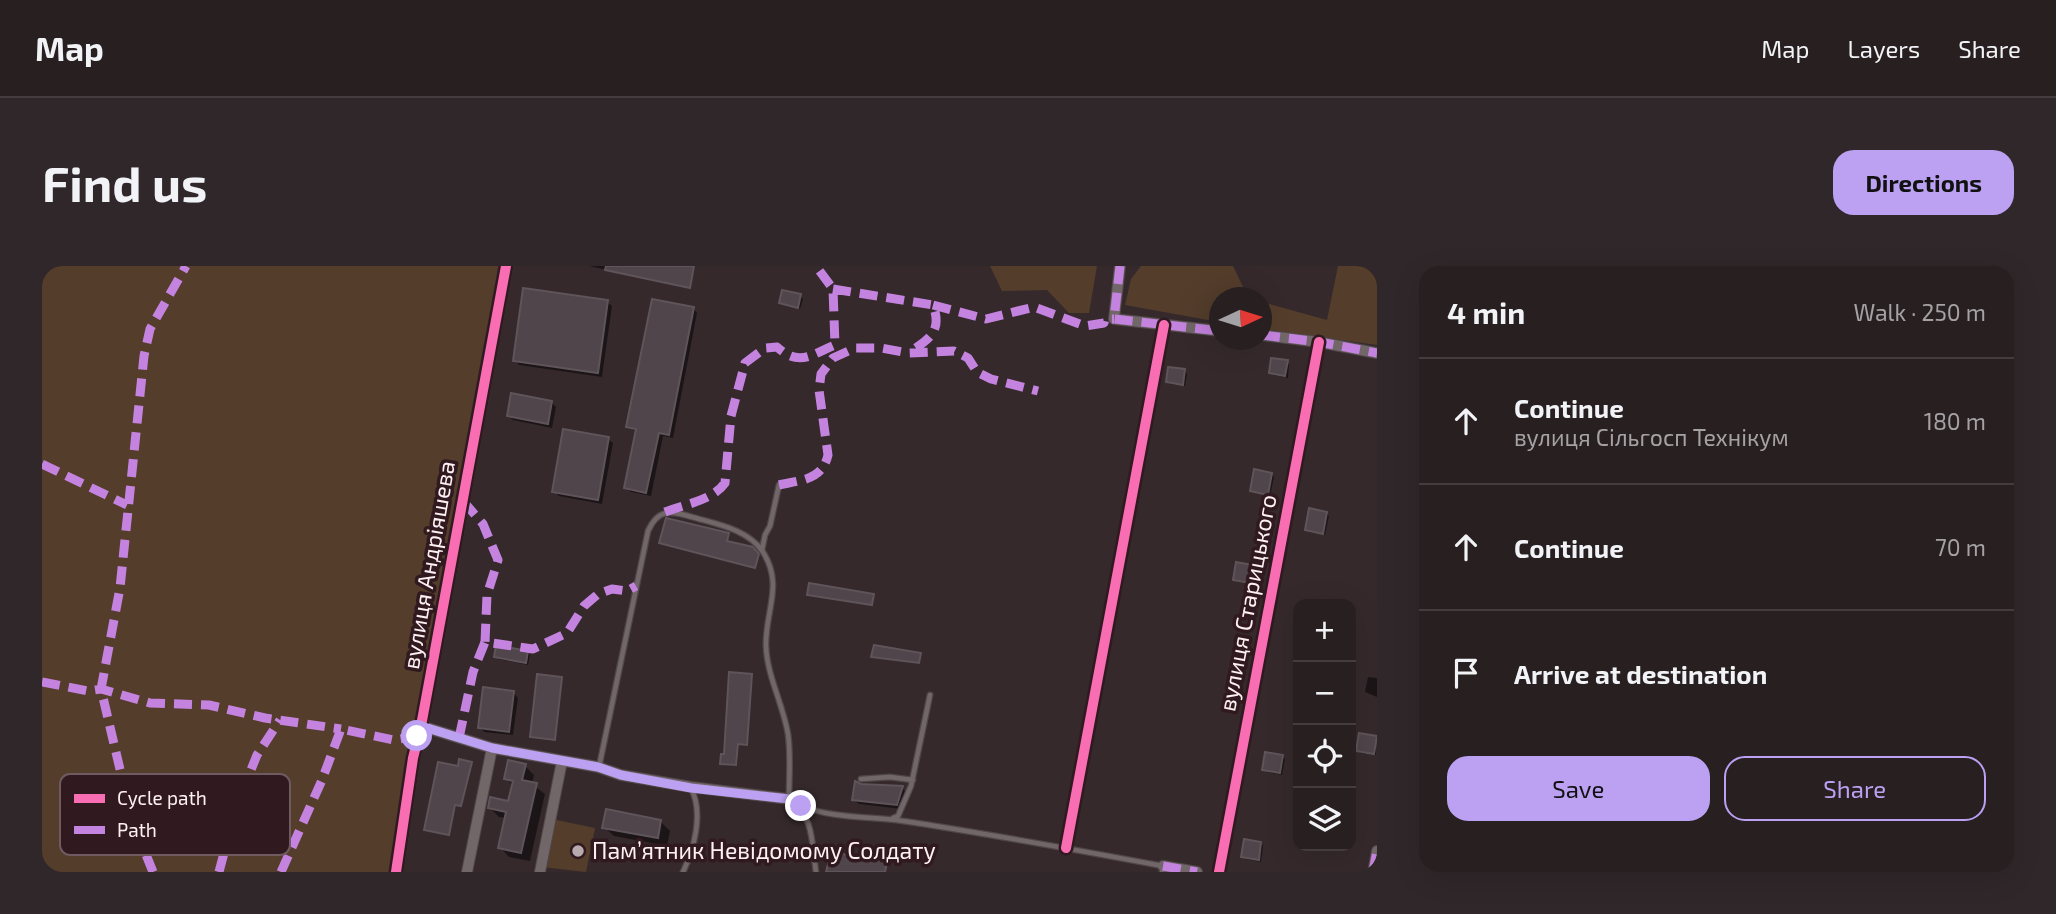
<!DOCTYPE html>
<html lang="en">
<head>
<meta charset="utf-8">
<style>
	body { margin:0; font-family:"Exo 2",sans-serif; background:#30272a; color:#f1f3f6 }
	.controls { position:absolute; right:21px; bottom:21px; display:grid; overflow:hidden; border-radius:14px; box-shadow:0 7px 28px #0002 }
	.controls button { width:63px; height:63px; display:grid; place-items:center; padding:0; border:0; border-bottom:2px solid #443d3f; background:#281f21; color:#f1f3f6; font:35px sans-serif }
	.compass { position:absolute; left:1167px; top:21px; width:63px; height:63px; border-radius:50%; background:#281f21; box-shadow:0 7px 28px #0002; rotate:86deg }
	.stop { position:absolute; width:21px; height:21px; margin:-16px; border:5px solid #bca0f2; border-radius:50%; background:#fff }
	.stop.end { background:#bca0f2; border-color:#fff; box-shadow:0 2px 7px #0008 }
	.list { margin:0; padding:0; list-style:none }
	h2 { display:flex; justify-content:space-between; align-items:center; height:91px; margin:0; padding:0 28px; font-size:30px }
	h2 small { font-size:23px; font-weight:400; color:#a5a2a5 }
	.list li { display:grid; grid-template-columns:46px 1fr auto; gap:21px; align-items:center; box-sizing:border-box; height:126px; padding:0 28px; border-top:2px solid #443d3f }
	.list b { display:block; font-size:26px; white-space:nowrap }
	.list p { margin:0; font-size:23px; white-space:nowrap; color:#a5a2a5 }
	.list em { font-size:23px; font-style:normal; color:#a5a2a5 }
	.actions { display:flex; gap:14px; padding:21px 28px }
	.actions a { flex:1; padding:16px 0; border:2px solid #bca0f2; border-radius:21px; text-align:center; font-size:24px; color:#bca0f2 }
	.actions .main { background:#bca0f2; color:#111 }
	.icon { flex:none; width:38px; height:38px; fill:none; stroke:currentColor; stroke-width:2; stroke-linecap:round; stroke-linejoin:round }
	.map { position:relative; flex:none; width:1335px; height:606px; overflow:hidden; border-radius:21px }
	header { display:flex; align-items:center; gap:42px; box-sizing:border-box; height:98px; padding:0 35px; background:#281f21; border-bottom:2px solid #443d3f }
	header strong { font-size:33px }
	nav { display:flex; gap:38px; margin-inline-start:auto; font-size:24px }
	.intro { display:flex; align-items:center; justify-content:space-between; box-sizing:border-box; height:168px; padding:0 42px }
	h1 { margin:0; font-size:49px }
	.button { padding:18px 32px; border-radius:21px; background:#bca0f2; color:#111; font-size:24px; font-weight:700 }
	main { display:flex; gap:42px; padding:0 42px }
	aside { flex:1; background:#281f21; border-radius:21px; box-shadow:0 7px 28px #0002 }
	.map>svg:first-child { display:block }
</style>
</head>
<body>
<header>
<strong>Map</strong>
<nav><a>Map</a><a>Layers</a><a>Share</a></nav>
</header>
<div class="intro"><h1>Find us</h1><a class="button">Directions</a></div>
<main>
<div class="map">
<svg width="1335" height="606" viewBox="0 0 1335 606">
	<rect width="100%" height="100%" fill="#35292c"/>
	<path fill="#543d2b" d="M0,0H463L355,606H0Z
		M948,0H1055L1047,47H1027L1005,24L960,25Z
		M1099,0H1191L1206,31L1178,32L1177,56L1083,39L1089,13Z
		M1296,0H1335V79L1220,63V36L1285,54Z
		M510,553L553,562L544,606L500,601Z"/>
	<path fill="#0007" d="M547,0H653L648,22Z
		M758,30L761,33L758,43L739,37Z
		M565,36L570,40L560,111L477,99L473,94Z
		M651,42L655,47L631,172L621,170L609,230L589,226L584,222L595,166L586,160Z
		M1245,96L1247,99L1246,112L1231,109L1228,107Z
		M1142,105L1145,108L1143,120L1128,118L1126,115Z
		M509,136L514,141L510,162L471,154L466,150Z
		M566,173L571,177L560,238L517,230L512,225Z
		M1229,208L1232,211L1228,230L1213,227L1210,224Z
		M1284,247L1287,250L1283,269L1267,266L1264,264Z
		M1215,301L1218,304L1215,319L1195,316L1193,313Z
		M485,387L488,389L486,399L456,393L454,390Z
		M710,410L705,479L697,478L695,500L681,499Z
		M1326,411L1335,412V431L1323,426Z
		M520,413L513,474L490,471Z
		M472,427L476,432L471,469L442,466L438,461Z
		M1334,471V489L1318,487L1316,484Z
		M1240,491L1243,493L1240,509L1224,506L1222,504Z
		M429,497L419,540L414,539L407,569L385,564L417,502Z
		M483,500L492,509L490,518L503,528L488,595L467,591L458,581L464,552L457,551L447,541L468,537L472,520L464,513Z
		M818,519L860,522L864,526L860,543L817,538L812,534Z
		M619,556L628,565L625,580L572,570L562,561Z
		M1219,577L1221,580L1219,596L1203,593L1201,590Z"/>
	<path fill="#4f454a" stroke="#5e5459" stroke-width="2" d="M564,0H652L648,22L563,4Z
		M481,22L566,34L556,107L471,95Z
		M740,24L759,28L756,42L737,37Z
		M610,33L652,41L627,169L617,167L604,227L582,222L594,163L584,161Z
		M1229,92L1246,94L1243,110L1227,107Z
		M1126,101L1143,103L1141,119L1124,116Z
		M469,127L510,135L506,158L465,150Z
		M521,163L567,171L556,234L510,226Z
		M1212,203L1230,207L1226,229L1208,225Z
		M1267,242L1285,246L1281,268L1263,264Z
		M624,252L687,267L685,275L711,281L717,288L713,302L617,277Z
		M1194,296L1216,300L1213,318L1191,314Z
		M767,317L832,328L830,339L765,329Z
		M454,379L486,385L484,397L452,391Z
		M832,379L879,387L877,397L829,391Z
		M687,406L710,408L705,479L696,478L694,499L678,498L679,488H682Z
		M495,408L520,411L513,474L488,471Z
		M441,421L472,425L467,466L436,462Z
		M1317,467L1335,470L1332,488L1314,485Z
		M1223,486L1241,489L1238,507L1220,504Z
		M417,493L430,496L419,540L413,539L407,569L382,564L396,496L416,500Z
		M466,494L484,498L480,514L495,517L479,587L456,582L464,546L446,542L448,531L466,535L471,515L462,513Z
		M813,515L819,518L861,520L855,539L810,534Z
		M564,543L619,554L616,572L560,562Z
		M1202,573L1219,576L1217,594L1199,591Z
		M789,586L845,596L843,606H784Z"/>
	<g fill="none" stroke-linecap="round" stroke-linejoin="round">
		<g stroke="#51474a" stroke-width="7">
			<path id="service" d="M720,284L723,269L728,260L737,219
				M557,501L606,265C616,243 628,244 650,251C674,258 706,263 721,286C742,319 723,345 724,380C725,410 741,438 746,468C749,489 747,511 747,533C772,548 770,579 774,606
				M819,513L848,511L871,514
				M760,540C792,553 826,550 861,555C948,568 1035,584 1121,600L1120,606
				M851,552L856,550L869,520L888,429
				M641,606C652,583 662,547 649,522"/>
		</g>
		<g stroke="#51474a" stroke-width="12">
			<path id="minor" d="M1078,0L1072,53L1178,65
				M1220,69L1277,76L1335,87
				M379,460L450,482L556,501L579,509L649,521L747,533
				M1024,582L1122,59
				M1121,600L1155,606
				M425,606L450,482
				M498,606L520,495
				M1177,606L1277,76
				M1331,606L1335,585"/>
		</g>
		<g stroke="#51474a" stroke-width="15">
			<path id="tertiary" d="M354,606L371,492L379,460L464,0"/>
		</g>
		<use href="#service" stroke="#716769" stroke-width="4.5"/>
		<use href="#minor" stroke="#716769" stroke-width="10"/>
		<use href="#tertiary" stroke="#716769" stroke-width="12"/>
		<path stroke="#c483df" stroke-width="9" stroke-dasharray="18 9" stroke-linecap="butt" d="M1078,0L1072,53L1178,65
			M791,23L891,39C900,64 889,72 869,85
			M891,39L944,53L992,41L1043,60L1062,57L1063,53H1072
			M1220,69L1277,76L1335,87
			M0,198L85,239
			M737,219C758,214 780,215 786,189L777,124L779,108L791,92L813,82H839L866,87L912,85L926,92L935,106L949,113L996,125
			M421,235L441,258L456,294L445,329L443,376L491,383L525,367L542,340L556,328L570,323L585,325L594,320
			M623,246C643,238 670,235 683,217L689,150L703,97L723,82L735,81C757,101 769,89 793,79L791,23L774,0
			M0,416L46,425L59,423L108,437L167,439L223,452L299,463
			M417,472L431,406L443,376
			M1121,600L1155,606
			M0,603L6,606
			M111,606L90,554L59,423L78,322L102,90L108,63L144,0
			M177,606L194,541L215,489L238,454
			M239,606L280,514L299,463L352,474L375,470
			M1331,606L1335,585"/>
		<g stroke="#311920" stroke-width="15">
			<path id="cycleway" d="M1024,582L1122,59
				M354,606L371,492L379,460L464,0
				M1177,606L1277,76"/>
		</g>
		<use href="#cycleway" stroke="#f96db3" stroke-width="10"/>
	</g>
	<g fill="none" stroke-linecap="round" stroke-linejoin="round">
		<path stroke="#bca0f2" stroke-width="9" d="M375,470L379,460L450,482L556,501L579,509L649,522L747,533L759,540"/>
	</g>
	<circle fill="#b8abae" stroke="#311920" stroke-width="2.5" cx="536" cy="585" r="7"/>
	<g text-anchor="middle" stroke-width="7" stroke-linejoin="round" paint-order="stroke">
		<g font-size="23" fill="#fef1f4" stroke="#311920">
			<text transform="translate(387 299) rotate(-80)" y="8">вулиця Андріяшева</text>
			<text transform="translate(1206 337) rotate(-79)" y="8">вулиця Старицького</text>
		</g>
		<g font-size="23" fill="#fef1f4" stroke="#311920" text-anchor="start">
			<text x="550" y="593">Пам’ятник Невідомому Солдату</text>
		</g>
	</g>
	<rect x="18" y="508" width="230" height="81" rx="10" fill="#311920" stroke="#6e5a60" stroke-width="2"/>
	<rect x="32" y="528" width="31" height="9" fill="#f96db3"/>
	<rect x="32" y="560" width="31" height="8" fill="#c483df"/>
	<g font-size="19" fill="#fef1f4">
		<text x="75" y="539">Cycle path</text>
		<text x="75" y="571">Path</text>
	</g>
</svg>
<div class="controls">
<button>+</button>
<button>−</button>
<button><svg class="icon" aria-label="locate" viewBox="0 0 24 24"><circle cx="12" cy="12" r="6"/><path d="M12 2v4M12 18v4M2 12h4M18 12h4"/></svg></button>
<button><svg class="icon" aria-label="layers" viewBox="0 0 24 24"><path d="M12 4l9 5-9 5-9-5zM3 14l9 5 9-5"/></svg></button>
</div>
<svg class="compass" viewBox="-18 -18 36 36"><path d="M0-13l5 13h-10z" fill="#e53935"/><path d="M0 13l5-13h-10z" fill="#a5a2a5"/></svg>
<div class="stop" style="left:375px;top:470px"></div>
<div class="stop end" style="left:759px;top:540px"></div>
</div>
<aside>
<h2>4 min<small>Walk · 250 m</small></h2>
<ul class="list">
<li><svg class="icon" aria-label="ahead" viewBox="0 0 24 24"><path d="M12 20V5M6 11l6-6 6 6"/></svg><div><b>Continue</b><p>вулиця Сільгосп Технікум</p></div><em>180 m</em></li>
<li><svg class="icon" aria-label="ahead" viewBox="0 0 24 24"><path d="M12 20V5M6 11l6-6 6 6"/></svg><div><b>Continue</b></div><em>70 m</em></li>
<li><svg class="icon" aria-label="arrive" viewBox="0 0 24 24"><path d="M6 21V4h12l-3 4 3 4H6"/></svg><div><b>Arrive at destination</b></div></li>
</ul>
<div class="actions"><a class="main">Save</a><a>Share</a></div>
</aside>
</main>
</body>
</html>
